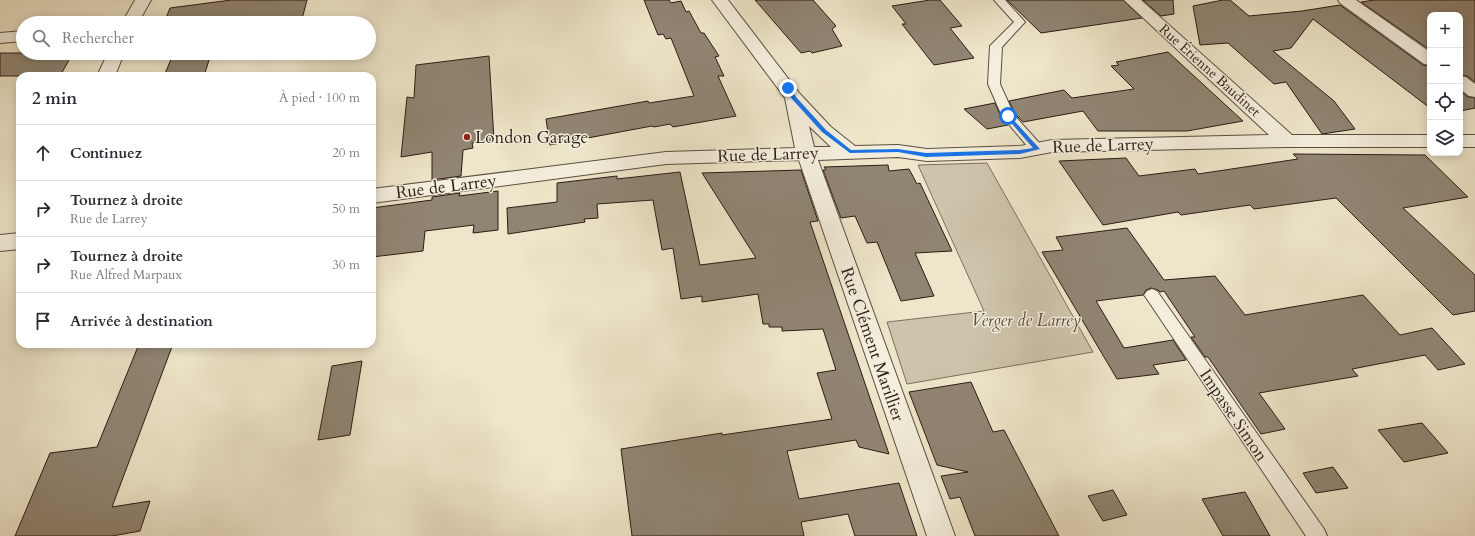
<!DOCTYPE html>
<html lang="fr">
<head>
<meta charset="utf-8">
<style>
	body { margin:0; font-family:Cardo,serif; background:#f7f7f7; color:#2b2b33 }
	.controls { position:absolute; right:12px; top:12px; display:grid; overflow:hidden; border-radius:8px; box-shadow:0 2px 10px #0003 }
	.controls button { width:36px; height:36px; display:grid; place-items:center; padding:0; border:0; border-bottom:1px solid #e1e1e2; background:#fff; color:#2b2b33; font:20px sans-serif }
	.stop { position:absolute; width:12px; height:12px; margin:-9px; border:3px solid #1a73e8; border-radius:50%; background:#fff }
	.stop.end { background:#1a73e8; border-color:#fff; box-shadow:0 1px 4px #0008 }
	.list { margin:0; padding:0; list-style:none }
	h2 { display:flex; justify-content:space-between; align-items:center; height:52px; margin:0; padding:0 16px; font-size:17px }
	h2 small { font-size:13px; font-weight:400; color:#7c7c81 }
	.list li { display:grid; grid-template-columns:26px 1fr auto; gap:12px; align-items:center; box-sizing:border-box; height:56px; padding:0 16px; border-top:1px solid #e1e1e2 }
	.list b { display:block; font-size:15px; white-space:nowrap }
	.list p { margin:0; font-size:13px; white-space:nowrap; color:#7c7c81 }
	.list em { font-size:13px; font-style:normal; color:#7c7c81 }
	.icon { flex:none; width:22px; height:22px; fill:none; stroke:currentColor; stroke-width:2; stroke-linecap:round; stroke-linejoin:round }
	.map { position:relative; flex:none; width:1475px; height:536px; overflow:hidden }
	.search { position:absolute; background:#fff; box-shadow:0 2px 10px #0003; left:16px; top:16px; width:360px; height:44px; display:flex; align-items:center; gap:10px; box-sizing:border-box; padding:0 14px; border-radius:22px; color:#7c7c81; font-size:15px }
	.panel { position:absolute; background:#fff; box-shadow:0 2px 10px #0003; left:16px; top:72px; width:360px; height:276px; border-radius:12px }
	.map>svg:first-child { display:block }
</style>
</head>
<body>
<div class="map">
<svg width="1475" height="536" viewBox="0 0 1475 536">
	<rect width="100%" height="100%" fill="#eee6ca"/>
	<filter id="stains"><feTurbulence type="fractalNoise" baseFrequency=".005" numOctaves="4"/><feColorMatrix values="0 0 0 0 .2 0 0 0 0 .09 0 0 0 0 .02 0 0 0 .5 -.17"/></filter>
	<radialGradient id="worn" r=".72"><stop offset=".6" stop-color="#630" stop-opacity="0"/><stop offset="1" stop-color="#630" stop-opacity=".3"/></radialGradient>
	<path fill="#cdc4ab" stroke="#7c7060" d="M987,163L1093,352L907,384L887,322L984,311L918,165Z"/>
	<path fill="#908573" stroke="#2a1c14" d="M231,0H307L301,23H164L170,8Z
		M644,0H669L671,3L681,1L686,12L689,11L701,33H704L719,56L715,57L724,76H718L736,116L673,127L670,124L654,127L652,126L550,145L546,119L648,101L649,103L694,96L671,38L666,39L663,34L658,35Z
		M755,0H813L836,26L832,29L842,46L812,53L810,51L801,53Z
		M930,0H940L962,26L950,28L974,58L934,65L902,24H906L892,6Z
		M1007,0H1123L1142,18L1041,33Z
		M1143,0H1173L1174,14L1161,16Z
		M1223,0H1230L1249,16L1302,11L1340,5L1423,65L1430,66V108L1313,19L1291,48L1273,51L1334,101L1355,129L1322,134L1286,82L1274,84L1228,43L1200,45L1193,6Z
		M1374,0H1475V82L1467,76L1460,75V15H1430V50L1361,2Z
		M1168,52L1243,121L1187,131H1098L1083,111L1023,122L1015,114L1009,101L1064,90L1072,98L1134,89L1111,66L1119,65L1116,62Z
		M0,53H73L60,76H0Z
		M152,53H244L210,57L204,76H164L172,57L164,58V55L151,57Z
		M489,56L494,140L472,143L473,148L463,150L461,176L432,180V152L401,157L407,97L414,98L416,65Z
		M1460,91L1468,97L1475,98V108L1460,111Z
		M995,103L1001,117L1008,125L987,129L964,109Z
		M1293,154L1425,155L1468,197L1403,208L1475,275V311L1453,315L1336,198L1254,209L1250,205L1181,215L1178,212L1103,225L1059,161L1126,158L1139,176L1195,169L1198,174L1298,159Z
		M888,165L889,171L909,169L917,184L920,183L952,251L915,253L934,296L901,301L877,242L867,243L855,216L841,218L823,170H826L824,167Z
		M801,170L818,221L810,222L889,454L859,447L856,440L787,451L799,499L899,483L917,536H855L848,514L801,522L804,536H632L621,449L722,433V435L832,419L817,373L836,370L823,329L782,331V327H769V324H763L758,294L702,302V296L681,299L673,248L662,250L653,200L597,204L598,218L584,219L585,222L508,234L507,208L557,202V183L617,176V179L680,172L700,265L756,258L702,173Z
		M498,191V230L473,233L474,225L425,231L423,251L372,257V208L432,200V197L460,193L459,196Z
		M1127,228L1164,280L1215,276L1245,315L1363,295L1400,335L1432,328L1465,364L1438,370L1425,355L1352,369L1358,376L1259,393L1285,429L1261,434L1208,357H1205L1191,337H1195L1164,291L1160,292L1158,290L1151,288L1146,290L1143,295L1096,301L1124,348L1173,340L1186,360L1153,365L1159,374L1117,379L1042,252L1063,250L1056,237Z
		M139,344H173L112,507L150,501L140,531L112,536H15L50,453L97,447Z
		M362,361L350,435L318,440L332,366Z
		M971,382L993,432L1004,430L1059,536H975L960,497L950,499L941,476L968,472L937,465L909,392Z
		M1422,423L1448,453L1404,462L1378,430Z
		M1333,467L1348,488L1316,493L1303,473Z
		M1113,490L1127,515L1103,521L1088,496Z
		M1245,492L1270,536H1223L1202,499Z"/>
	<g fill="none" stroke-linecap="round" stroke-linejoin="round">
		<g stroke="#5b4e42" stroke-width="2">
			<path id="lane" d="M994,0H1005L1025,22L1002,47L1000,84L1014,115L1042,146L1044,149L1042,152L1037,153L1032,152L1002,116L988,84L990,46L1014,22Z
				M1152,289L1157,291L1324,529L1327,536H1306L1147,299L1144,295L1147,291Z"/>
		</g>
		<g stroke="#5b4e42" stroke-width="2">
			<path id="street" d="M135,0H151L138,23H122Z
				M712,0H728L800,94L831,127L855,146L898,145L927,149L1020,146L1052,140L1269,135L1124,0H1141L1292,135H1430V147H1287L1052,152L1020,158L927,161L898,157L818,160L955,536H927L799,160L666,164L372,203V189L666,152L795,148L785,98ZM809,126L831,147H814Z
				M1338,0H1356L1430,52V65L1424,64L1340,3Z
				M23,31V41L0,43V33Z
				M108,53H124L115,76H97Z
				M1460,76L1466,77L1475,84V97L1469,96L1460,89Z
				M1460,135H1475V147H1460Z
				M20,233V249L0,251V235Z"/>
		</g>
		<use href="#lane" fill="#f4efdd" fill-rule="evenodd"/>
		<use href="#street" fill="#f4efdd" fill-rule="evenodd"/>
	</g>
	<path fill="#1a73e8" d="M786,87H790L796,97L826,130L851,150L898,149L926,153L1020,150L1033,148L1006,117V114H1008L1040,149L1020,154L926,157L898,152L850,153L822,132L792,99Z"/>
	<circle fill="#8f2418" stroke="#f4efdd" stroke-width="1.5" cx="467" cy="137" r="4"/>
	<g text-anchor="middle" stroke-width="3" stroke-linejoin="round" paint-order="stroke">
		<g font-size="14" fill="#2a1c14" stroke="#f4efdd">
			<text transform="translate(1210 70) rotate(42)" y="5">Rue Étienne Baudinet</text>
		</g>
		<g font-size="17" fill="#2a1c14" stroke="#f4efdd" text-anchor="start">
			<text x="475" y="143">London Garage</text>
		</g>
		<g font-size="17" fill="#2a1c14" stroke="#f4efdd">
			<text transform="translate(1103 145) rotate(-2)" y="6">Rue de Larrey</text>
			<text transform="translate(768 154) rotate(-2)" y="6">Rue de Larrey</text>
			<text transform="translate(446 186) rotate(-7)" y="6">Rue de Larrey</text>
			<text transform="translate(873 344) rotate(71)" y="6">Rue Clément Marillier</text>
			<text transform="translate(1234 415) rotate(56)" y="6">Impasse Simon</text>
		</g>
		<g font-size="17" font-style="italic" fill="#5b4e41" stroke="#f4efdd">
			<text x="1026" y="326">Verger de Larrey</text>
		</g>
	</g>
	<rect width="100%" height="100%" filter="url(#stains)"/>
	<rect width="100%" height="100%" fill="url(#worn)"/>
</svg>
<div class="controls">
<button>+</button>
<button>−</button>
<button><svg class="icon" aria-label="locate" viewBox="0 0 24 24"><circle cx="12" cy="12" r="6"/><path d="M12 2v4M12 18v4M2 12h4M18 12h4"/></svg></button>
<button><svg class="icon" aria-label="layers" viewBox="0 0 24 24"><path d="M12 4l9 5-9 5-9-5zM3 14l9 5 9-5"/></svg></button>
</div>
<div class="stop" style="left:1008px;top:116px"></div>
<div class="stop end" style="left:788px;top:88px"></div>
<div class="search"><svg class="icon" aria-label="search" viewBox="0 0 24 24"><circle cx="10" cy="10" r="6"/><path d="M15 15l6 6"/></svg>Rechercher</div>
<section class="panel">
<h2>2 min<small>À pied · 100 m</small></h2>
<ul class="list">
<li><svg class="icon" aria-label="ahead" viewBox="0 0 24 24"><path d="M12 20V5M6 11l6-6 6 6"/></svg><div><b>Continuez</b></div><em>20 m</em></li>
<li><svg class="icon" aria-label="right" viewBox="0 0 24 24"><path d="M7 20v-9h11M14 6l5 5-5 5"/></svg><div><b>Tournez à droite</b><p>Rue de Larrey</p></div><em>50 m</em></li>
<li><svg class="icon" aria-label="right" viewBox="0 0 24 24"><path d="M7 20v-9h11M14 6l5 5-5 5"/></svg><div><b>Tournez à droite</b><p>Rue Alfred Marpaux</p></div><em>30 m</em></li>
<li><svg class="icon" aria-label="arrive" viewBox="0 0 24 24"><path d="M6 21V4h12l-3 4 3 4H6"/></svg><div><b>Arrivée à destination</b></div></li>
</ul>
</section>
</div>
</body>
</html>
